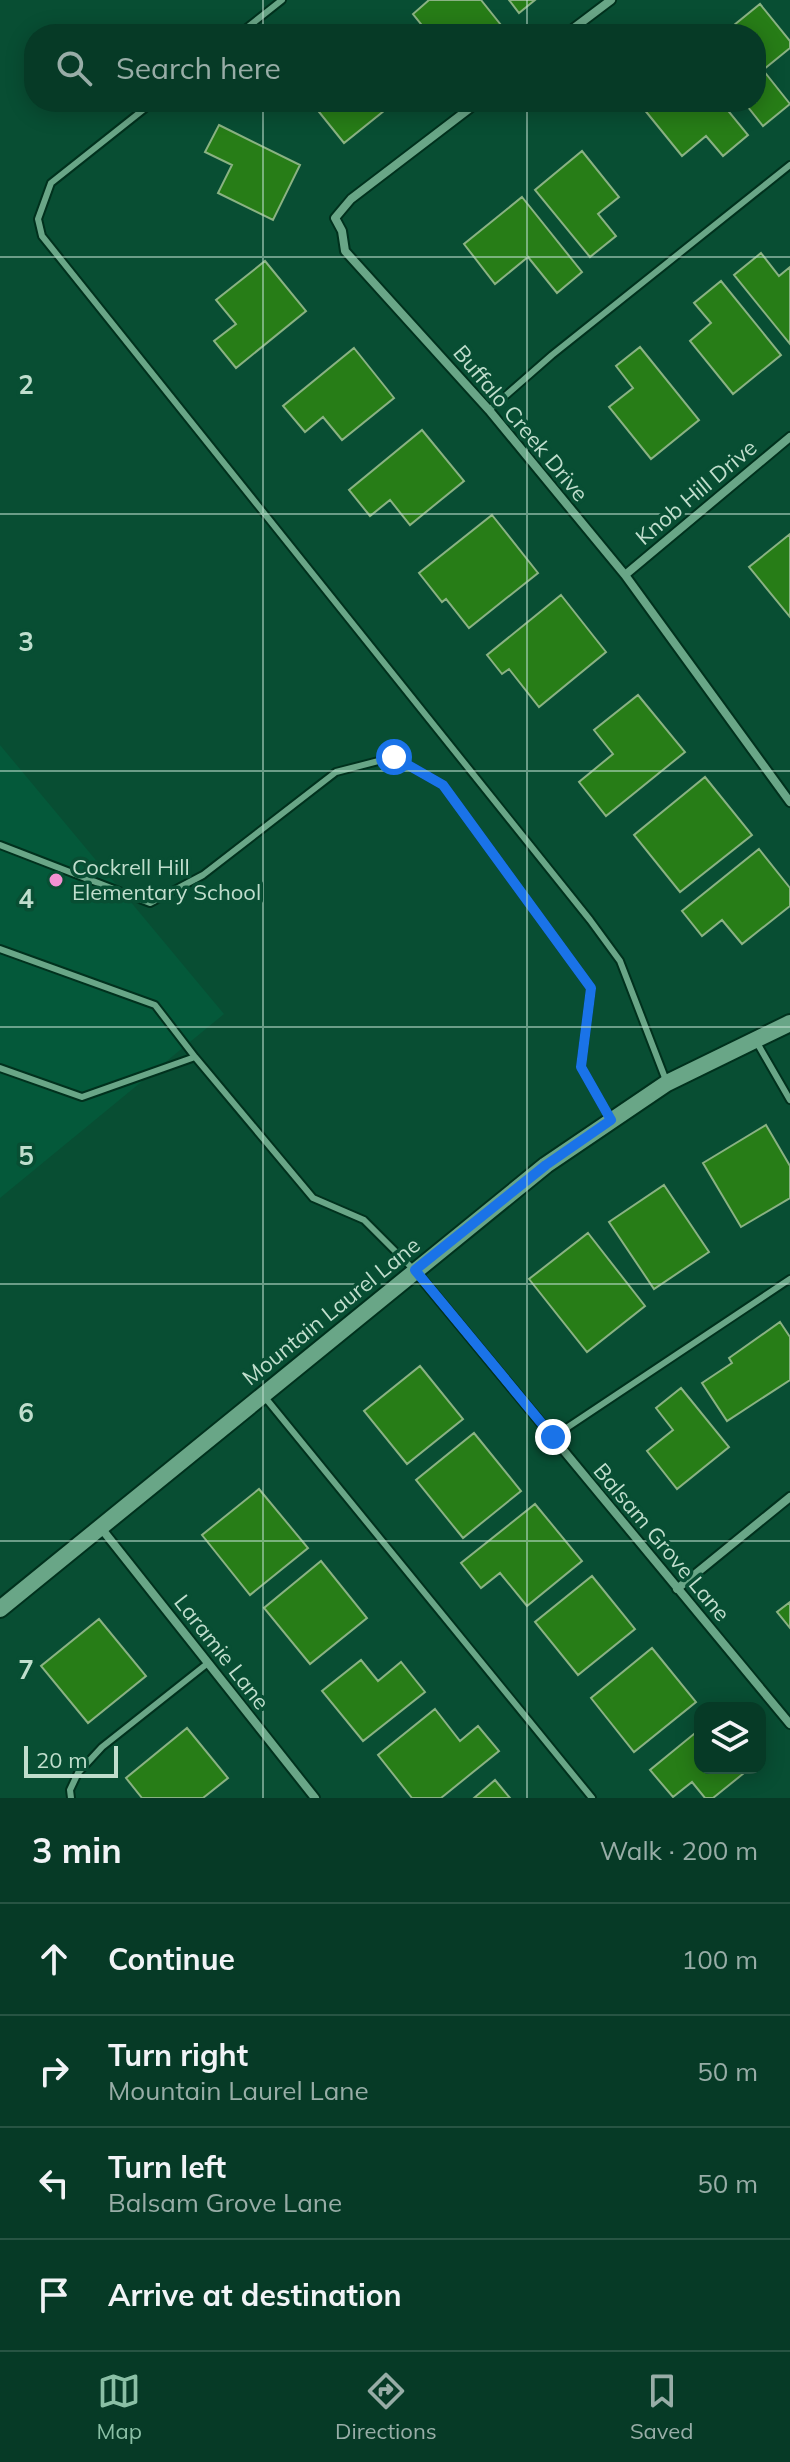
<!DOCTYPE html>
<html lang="en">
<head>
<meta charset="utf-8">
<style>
	body { margin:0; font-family:Mulish,sans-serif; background:#144532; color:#f1f3f6 }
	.controls { position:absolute; right:24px; bottom:24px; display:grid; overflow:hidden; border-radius:16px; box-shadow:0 4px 20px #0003 }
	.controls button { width:72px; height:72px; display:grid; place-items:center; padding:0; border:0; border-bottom:2px solid #275443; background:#063a26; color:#f1f3f6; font:40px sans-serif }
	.scale { position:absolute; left:24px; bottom:20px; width:94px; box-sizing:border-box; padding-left:8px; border:4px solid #c0decd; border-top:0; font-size:22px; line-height:28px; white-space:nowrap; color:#c0decd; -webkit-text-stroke:6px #084e33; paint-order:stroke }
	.stop { position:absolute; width:24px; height:24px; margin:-18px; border:6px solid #1a73e8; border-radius:50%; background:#fff }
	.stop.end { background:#1a73e8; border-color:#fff; box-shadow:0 2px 8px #0008 }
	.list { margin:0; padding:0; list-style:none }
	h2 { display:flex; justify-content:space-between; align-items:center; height:104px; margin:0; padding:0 32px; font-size:34px }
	h2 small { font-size:26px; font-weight:400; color:#98ada7 }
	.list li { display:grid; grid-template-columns:52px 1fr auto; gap:24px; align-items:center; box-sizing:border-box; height:112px; padding:0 32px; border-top:2px solid #275443 }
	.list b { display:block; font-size:30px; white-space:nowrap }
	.list p { margin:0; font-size:26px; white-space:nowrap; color:#98ada7 }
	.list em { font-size:26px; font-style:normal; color:#98ada7 }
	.icon { flex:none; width:44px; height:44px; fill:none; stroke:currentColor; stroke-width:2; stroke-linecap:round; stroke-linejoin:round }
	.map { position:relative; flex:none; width:790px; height:1798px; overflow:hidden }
	.search { position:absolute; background:#063a26; box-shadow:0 4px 20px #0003; left:24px; right:24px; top:24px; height:88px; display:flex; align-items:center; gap:20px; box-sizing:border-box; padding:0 28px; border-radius:32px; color:#98ada7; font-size:30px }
	.sheet { height:552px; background:#063a26 }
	nav { display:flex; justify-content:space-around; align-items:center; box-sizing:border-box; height:112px; border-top:2px solid #275443; background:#063a26; font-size:22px; color:#98ada7 }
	nav a { display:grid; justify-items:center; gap:4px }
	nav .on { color:#8abfa5 }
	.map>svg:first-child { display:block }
</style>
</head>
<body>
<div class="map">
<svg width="790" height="1798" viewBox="0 0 790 1798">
	<rect width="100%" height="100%" fill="#084e33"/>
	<path fill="#04593a" d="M0,745L224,1014L0,1198Z"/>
	<path fill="#277d17" stroke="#8ab283" stroke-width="2" d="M429,0H481L501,25L489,34H429L413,14Z
		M509,0H535L519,13Z
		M760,4L790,41V48L763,70L790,104L763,126L744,102H756V34H723Z
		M311,102H387L390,106L344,143Z
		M641,102H721L748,135L723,156L706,136L682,156L639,103Z
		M219,125L300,165L273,220L218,193L232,165L205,152Z
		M582,151L619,197L598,214L616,236L590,257L535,190Z
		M522,197L582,272L557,293L528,257L495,284L464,244Z
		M761,253L779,276L790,267V344L734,275Z
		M265,261L306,311L236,368L214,341L236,324L216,300Z
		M721,281L781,355L733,394L690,341L711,323L694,303Z
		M640,347L699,420L651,459L609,407L633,388L616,366Z
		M354,348L394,398L342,440L323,417L305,432L283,406Z
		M422,430L464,481L410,525L390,500L370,516L349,490Z
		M492,515L538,573L469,628L446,599L442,602L419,573Z
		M790,534V617L749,567Z
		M561,595L606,652L539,707L509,669L502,674L487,655Z
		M638,695L685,752L606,816L579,782L613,754L594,730Z
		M705,777L752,835L680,892L634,835Z
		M759,849L790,888V906L742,944L722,920L702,936L682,911Z
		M766,1125L790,1166V1198L741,1227L703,1163Z
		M664,1185L709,1252L654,1289L609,1222Z
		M588,1233L645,1306L587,1352L529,1279Z
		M780,1322L790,1337V1380L727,1421L702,1383L732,1363L729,1358Z
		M420,1366L463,1419L407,1464L364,1411Z
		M681,1388L729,1447L677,1489L647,1451L673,1430L656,1408Z
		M474,1433L521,1491L463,1538L416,1480Z
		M259,1489L308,1548L250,1595L202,1535Z
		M535,1504L582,1561L527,1606L500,1573L481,1588L461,1563Z
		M321,1561L367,1618L310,1664L264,1608Z
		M592,1576L635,1629L578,1675L535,1622Z
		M790,1602V1628L777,1612Z
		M99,1619L146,1676L88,1723L41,1666Z
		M652,1648L696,1702L634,1752L591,1698Z
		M361,1660L378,1681L401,1662L425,1692L363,1741L322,1691Z
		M435,1709L460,1741L478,1726L499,1751L441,1798H412L378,1755Z
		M187,1728L228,1778L203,1798H142L126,1778Z
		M700,1729V1768L749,1769L713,1798H705L692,1782L673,1797L650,1770Z
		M495,1780L510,1798H474Z"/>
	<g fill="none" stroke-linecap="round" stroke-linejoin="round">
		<g stroke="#00311d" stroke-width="10">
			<path id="lane" d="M239,34L282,0
				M153,102L51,183L38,219L42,236L590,920L620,961L667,1083
				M489,410L552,355L790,165
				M0,845L150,903L203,875L336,772L394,757L443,785L591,988L581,1067L611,1120
				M0,949L155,1005L195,1057
				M756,1041L790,1100
				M0,1068L82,1097L195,1057L313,1198L364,1220L413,1269
				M263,1395L592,1798
				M553,1437L790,1279
				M71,1798L70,1790L78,1773L102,1747L208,1663"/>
		</g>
		<g stroke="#00311d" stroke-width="12">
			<path id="street" d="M566,34L611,0
				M478,102L351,199L335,218L342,231L345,251L489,410L625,575L790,802
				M625,575L790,437
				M416,1272L790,1724
				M101,1528L315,1798
				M677,1589L790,1497"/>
		</g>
		<g stroke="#00311d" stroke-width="20">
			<path id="secondary" d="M0,1609L546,1165L667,1083L790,1023"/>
		</g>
		<use href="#lane" stroke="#69a687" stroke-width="6"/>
		<use href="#street" stroke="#69a687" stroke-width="8"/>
		<use href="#secondary" stroke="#69a687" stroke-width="16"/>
	</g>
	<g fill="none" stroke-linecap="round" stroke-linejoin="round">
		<path stroke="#1a73e8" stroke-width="10" d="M394,757L443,785L591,988L581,1067L611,1120L546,1165L415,1270L553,1437"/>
	</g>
	<path fill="none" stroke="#c0decd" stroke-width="2" stroke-opacity="0.55" d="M263,0V34M527,0V34M263,102V1798M527,102V1798M0,257H790M0,514H790M0,771H790M0,1027H790M0,1284H790M0,1541H790"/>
	<circle fill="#f491d3" stroke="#084e33" stroke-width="3" cx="56" cy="880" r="8"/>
	<g text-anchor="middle" stroke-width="7" stroke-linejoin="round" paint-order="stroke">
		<g font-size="22" fill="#c0decd" stroke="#084e33">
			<text transform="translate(521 423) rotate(50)" y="8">Buffalo Creek Drive</text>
			<text transform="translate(696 492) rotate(-40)" y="8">Knob Hill Drive</text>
			<text transform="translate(331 1311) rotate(-39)" y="8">Mountain Laurel Lane</text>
			<text transform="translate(662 1542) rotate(50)" y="8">Balsam Grove Lane</text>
			<text transform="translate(222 1652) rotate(52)" y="8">Laramie Lane</text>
		</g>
		<g font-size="22" fill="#c0decd" stroke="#084e33" text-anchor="start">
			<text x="72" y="875">Cockrell Hill<tspan x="72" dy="25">Elementary School</tspan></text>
		</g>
	</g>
	<g font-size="26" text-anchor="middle" font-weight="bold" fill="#c0decd" stroke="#084e33" stroke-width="7" stroke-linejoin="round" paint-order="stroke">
		<text x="26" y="394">2</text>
		<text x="26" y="651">3</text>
		<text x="26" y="908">4</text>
		<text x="26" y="1165">5</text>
		<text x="26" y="1422">6</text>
		<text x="26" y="1679">7</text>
	</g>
</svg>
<div class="controls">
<button><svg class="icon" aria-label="layers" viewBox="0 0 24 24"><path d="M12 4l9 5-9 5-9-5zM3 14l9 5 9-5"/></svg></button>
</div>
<div class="scale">20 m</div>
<div class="stop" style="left:394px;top:757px"></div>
<div class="stop end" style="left:553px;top:1437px"></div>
<div class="search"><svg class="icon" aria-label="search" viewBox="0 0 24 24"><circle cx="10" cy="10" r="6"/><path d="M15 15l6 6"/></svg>Search here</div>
</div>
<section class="sheet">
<h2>3 min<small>Walk · 200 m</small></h2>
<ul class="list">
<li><svg class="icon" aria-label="ahead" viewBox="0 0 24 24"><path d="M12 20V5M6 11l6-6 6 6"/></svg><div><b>Continue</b></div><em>100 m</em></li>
<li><svg class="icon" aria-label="right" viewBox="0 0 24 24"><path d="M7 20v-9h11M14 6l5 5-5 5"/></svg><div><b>Turn right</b><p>Mountain Laurel Lane</p></div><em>50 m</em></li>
<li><svg class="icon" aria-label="left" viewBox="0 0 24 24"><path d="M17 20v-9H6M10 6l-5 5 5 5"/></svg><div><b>Turn left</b><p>Balsam Grove Lane</p></div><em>50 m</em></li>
<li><svg class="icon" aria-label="arrive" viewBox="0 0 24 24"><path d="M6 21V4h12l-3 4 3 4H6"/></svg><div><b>Arrive at destination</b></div></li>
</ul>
</section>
<nav>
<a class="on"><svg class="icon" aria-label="map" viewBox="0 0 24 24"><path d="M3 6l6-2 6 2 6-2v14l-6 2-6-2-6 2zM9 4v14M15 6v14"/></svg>Map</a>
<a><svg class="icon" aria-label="directions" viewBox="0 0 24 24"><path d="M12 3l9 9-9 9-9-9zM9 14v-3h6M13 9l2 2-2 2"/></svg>Directions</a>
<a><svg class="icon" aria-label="saved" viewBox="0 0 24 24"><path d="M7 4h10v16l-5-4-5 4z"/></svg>Saved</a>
</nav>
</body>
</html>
